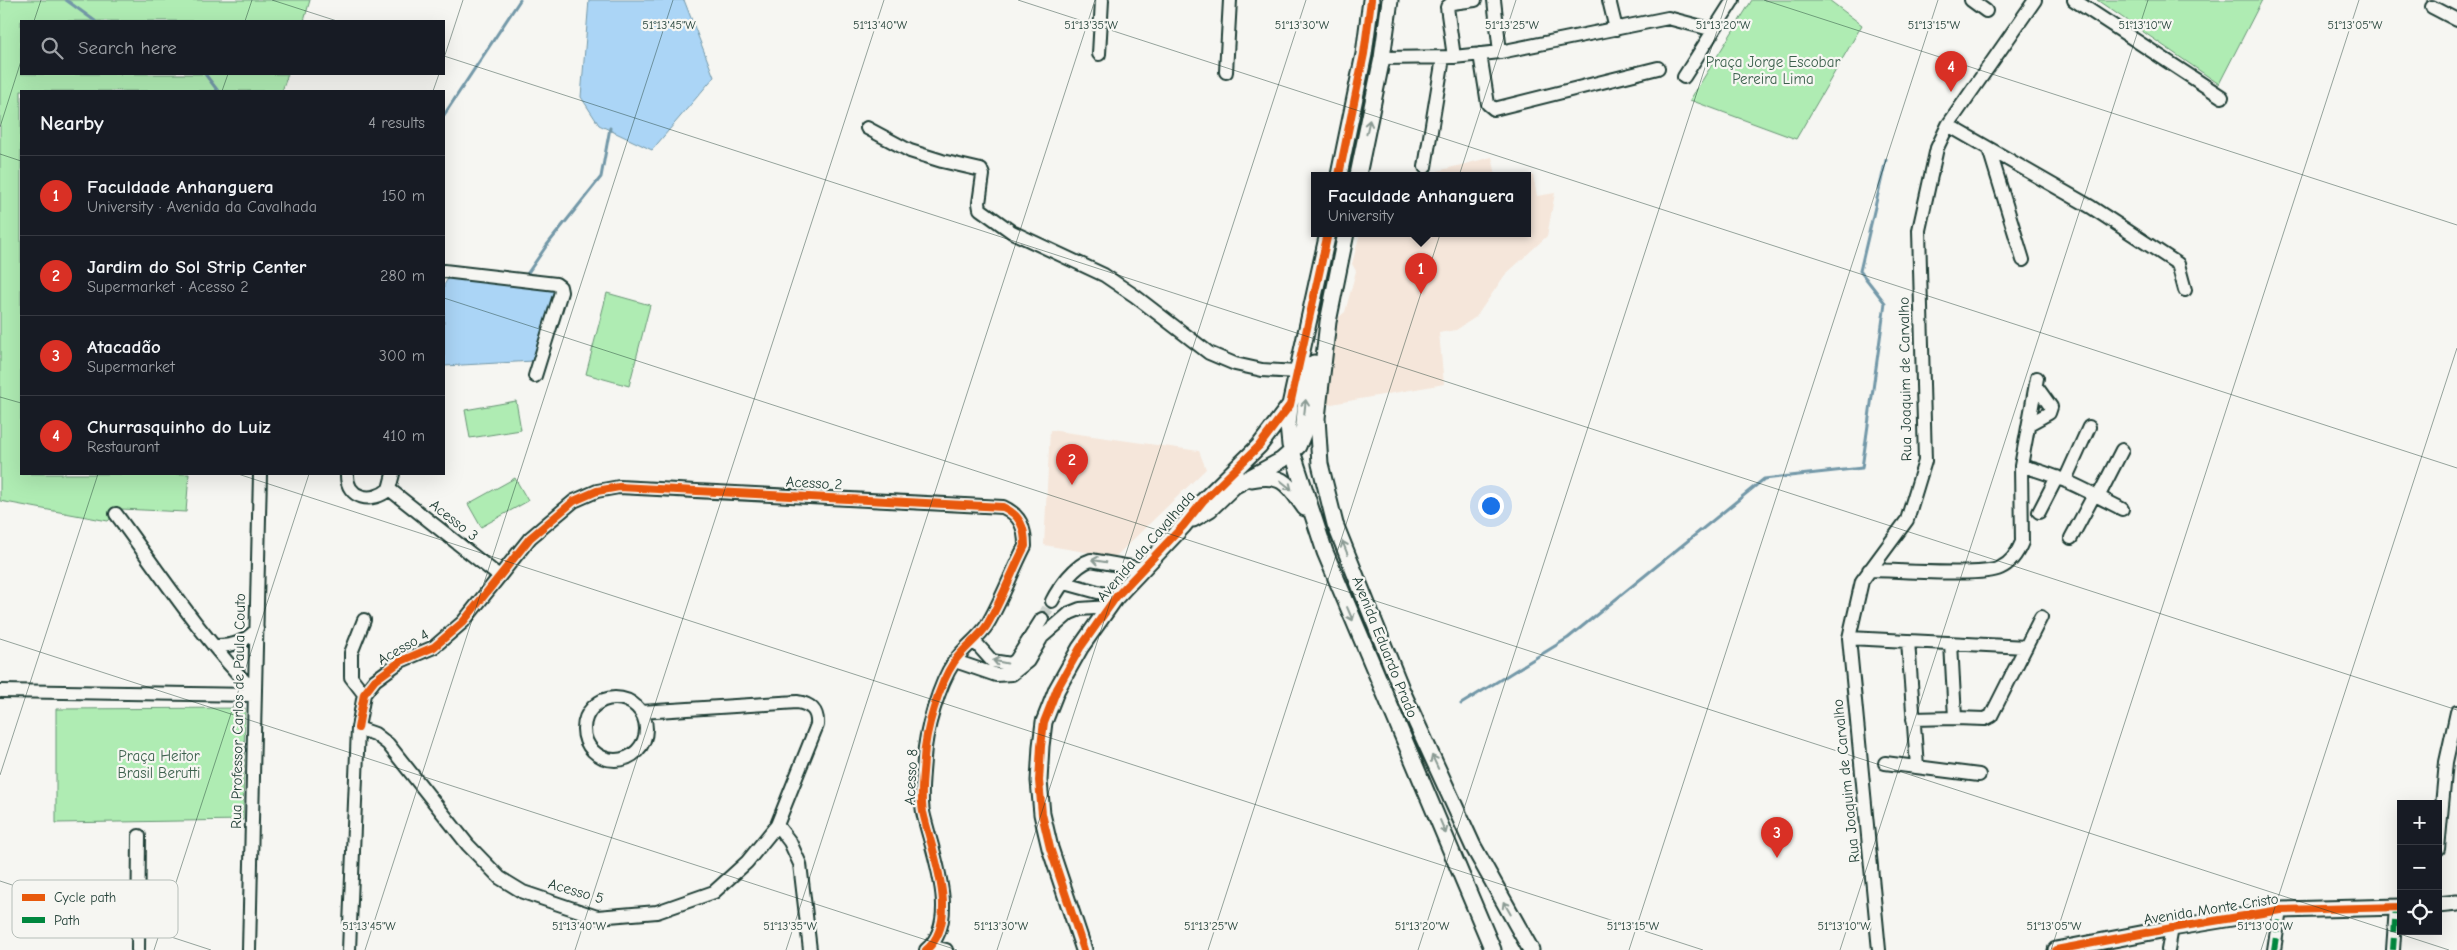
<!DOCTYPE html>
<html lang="en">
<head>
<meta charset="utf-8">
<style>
	body { margin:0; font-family:"Comic Neue",sans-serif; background:#242831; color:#f1f3f6 }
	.controls { position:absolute; right:15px; bottom:15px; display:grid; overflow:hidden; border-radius:0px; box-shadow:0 5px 20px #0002 }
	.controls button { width:45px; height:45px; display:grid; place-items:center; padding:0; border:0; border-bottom:1px solid #363941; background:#171b24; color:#f1f3f6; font:25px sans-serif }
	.you { position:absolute; left:1490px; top:505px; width:18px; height:18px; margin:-12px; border:4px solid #fff; border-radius:50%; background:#1a73e8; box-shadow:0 0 0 8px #1a73e833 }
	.badge { display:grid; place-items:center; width:32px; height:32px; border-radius:50%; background:#d93025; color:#fff; font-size:16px; font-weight:700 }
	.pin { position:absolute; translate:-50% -41px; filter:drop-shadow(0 1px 2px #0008) }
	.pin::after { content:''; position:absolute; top:26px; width:18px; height:15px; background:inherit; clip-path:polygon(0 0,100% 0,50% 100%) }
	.popup { position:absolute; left:1311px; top:172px; width:220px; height:65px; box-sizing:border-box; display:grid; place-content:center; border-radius:0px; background:#171b24; filter:drop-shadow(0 1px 4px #0005); font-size:16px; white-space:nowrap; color:#9ea1a6 }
	.popup b { font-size:19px; color:#f1f3f6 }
	.popup::after { content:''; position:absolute; left:50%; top:100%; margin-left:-10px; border:10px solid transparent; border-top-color:#171b24 }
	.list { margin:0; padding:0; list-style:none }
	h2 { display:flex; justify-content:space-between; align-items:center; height:65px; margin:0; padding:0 20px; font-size:21px }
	h2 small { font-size:16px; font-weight:400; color:#9ea1a6 }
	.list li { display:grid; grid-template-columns:32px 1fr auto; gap:15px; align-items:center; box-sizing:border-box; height:80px; padding:0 20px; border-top:1px solid #363941 }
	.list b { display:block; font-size:19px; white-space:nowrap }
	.list p { margin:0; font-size:16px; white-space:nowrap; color:#9ea1a6 }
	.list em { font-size:16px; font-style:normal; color:#9ea1a6 }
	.icon { flex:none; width:28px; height:28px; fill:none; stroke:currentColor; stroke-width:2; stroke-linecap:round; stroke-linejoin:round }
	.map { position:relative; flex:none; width:2457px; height:950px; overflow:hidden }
	.search { position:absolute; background:#171b24; box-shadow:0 5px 20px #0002; left:20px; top:20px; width:425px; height:55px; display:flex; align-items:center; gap:12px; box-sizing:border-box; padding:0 18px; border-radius:0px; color:#9ea1a6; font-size:19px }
	.panel { position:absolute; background:#171b24; box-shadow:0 5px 20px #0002; left:20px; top:90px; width:425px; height:385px; border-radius:0px }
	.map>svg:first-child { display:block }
</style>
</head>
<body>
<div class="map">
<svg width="2457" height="950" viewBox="0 0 2457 950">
	<rect width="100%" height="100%" fill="#f6f6f2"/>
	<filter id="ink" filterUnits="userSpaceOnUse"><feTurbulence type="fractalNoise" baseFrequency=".02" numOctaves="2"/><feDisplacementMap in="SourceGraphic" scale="10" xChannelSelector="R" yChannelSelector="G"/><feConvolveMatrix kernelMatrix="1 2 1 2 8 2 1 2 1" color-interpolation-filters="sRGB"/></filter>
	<g filter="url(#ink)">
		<path fill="#f5e6da" d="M1492,157L1496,175H1422Z
			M1527,175H1533L1537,196L1555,193L1547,236L1505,275L1476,317L1456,330L1439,333L1444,384L1326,405L1329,367L1339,317L1345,312L1356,271L1352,264L1360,233H1527Z
			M1050,430L1199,451L1206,469L1115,557L1044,545Z"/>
		<path fill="#afecb3" stroke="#679474" d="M0,0H310L304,21H21V74H288L282,91H21V474H189L186,512L121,509L108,521L0,501Z
			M1752,0H1829L1862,25L1796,139L1690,100Z
			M2097,0H2262L2219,84Z
			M607,293L650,305L629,386L586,374Z
			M516,401L521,430L470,438L465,410Z
			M515,478L528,501L481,527L468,504Z
			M245,708L243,820L56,823V709Z"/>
		<path fill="#abd5f6" stroke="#7398a8" d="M589,0H684L714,77L652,150L599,125L581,97Z
			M449,277L557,289L534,361L444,366V285Z"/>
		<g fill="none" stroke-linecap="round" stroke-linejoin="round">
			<path stroke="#7398a8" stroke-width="3" d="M66,0L95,21
				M205,74L218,91
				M444,115L520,0
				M525,277L547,245L601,177L610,128
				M1461,704L1568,638L1764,479L1862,468L1885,303L1860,271L1886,160"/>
			<path stroke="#cbd1cc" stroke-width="12" stroke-dasharray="12 6" stroke-linecap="butt" d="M1042,619L1052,601"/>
			<g stroke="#1f3d34" stroke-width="16">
				<path id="minor" d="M1494,0L1500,52
					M1609,0L1616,29
					M1971,0L1986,11
					M2074,0L2222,97
					M2432,7L2457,20
					M1099,54L1102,0
					M1480,54L1488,104L1494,109L1658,68
					M1454,57L1447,7L1452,3L1475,0
					M1382,58L1454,57L1500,52L1668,18L1714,30
					M1226,72L1230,0
					M1684,77L1733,0
					M1948,125L2091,207L2178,264L2185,290
					M867,128L910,151L942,161L981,170L983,175L979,203L980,209L1012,232L1104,275L1135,296L1209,353L1235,364L1262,370L1297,372
					M1989,149L2023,260
					M1425,167L1443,58
					M444,271L556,284L560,287L561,292L535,376
					M2029,424L2049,413L2051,407L2036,386
					M2021,466C2057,474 2089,492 2122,509
					M347,474C346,499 373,504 389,489L393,474
					M2065,480L2089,427
					M389,489L499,576
					M2098,497L2122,450
					M2039,512L2057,477
					M116,514C159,572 204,641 254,691
					M2071,538L2094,495
					M1869,570C1895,570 1983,577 2000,568C2011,563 2018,552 2022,542L2021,466L2037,378
					M1065,583L1116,597
					M1052,601C1059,587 1075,565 1091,560L1142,569
					M364,620L351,653V677L364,694
					M1849,638L2026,647
					M1908,641L1917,767
					M975,642L992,661L1011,664L1016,660L1042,619
					M215,646C233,646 244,643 257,629
					M955,661L996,675L1012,674L1028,661L1042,637L1070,613L1080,609L1109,607
					M0,691L254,695
					M584 729a31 31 0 1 1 62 0a31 31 0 1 1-62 0Z
					M1955,718L1985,719L1991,716L2041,617
					M1913,719L1955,718L1951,643
					M358,728L364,694L375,680L401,661L434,647L463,622L530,538L574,501L597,491L619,487L1003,507C1020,515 1025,527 1025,546C1012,571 1002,600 987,625C978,639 963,648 954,662C939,684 925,732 924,759C923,776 920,796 923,812C931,850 962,920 926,950
					M1885,763L1979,775
					M777,825L790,842L800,864L810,950
					M2438,849L2446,762L2457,712
					M931,946L946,950
					M138,950L139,836
					M249,950L260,474
					M349,950L358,728L375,734L388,744L468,845L500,878L523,892L597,917L657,912L714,892L747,862L777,825L817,725C818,711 811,704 797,702L641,712
					M1879,950L1849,638L1862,581L1907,520L1925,461L1919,230L1937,148L1948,125L2035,0
					M2168,950L2172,928
					M2274,950L2280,910
					M2393,950L2396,907"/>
			</g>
			<g stroke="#1f3d34" stroke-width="19">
				<path id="major" d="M1339,175L1364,54L1371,0
					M1358,175L1382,58L1390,0
					M1346,233L1328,322L1317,418L1320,464L1335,524L1402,691L1473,846L1531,950
					M1290,407L1288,425L1290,445L1325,552L1493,950
					M1252,479C1284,473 1288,485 1305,508
					M1193,519L1210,509L1234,486L1282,460L1298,446L1303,434L1307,389L1314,363
					M2438,905L2457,903
					M1084,950L1050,848L1042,814L1039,781L1041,746L1044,722L1057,689L1080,648L1116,597L1183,526L1203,501L1259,446L1290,405L1328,233
					M2056,950L2172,928L2280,910L2401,907"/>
			</g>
			<use href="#minor" stroke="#f6f6f2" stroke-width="12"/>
			<use href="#major" stroke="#f6f6f2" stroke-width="15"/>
			<path stroke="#00873e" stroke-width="6" stroke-dasharray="12 6" stroke-linecap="butt" d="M2274,950L2280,910
				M2393,950L2396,907"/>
			<g stroke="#f6f6f2" stroke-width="11">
				<path id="cycleway" d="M1339,175L1364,54L1371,0
					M358,728L364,694L375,680L401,661L434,647L463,622L530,538L574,501L597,491L619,487L1003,507C1020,515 1025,527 1025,546C1012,571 1002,600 987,625C978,639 963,648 954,662C939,684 925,732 924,759C923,776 920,796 923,812C931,850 962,920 926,950
					M1084,950L1050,848L1042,814L1039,781L1041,746L1044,722L1057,689L1080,648L1116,597L1183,526L1203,501L1259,446L1290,405L1328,233
					M2056,950L2172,928L2280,910L2401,907"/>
			</g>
			<use href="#cycleway" stroke="#e8590c" stroke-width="8"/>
		</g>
		<defs><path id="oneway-shaft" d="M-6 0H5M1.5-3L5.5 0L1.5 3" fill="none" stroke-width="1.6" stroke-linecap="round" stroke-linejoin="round" transform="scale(1.25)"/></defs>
		<g stroke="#8a9a93">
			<use href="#oneway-shaft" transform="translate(1368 127) rotate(-78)"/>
			<use href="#oneway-shaft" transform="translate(1305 407) rotate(-84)"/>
			<use href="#oneway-shaft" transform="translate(1286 485) rotate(39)"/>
			<use href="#oneway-shaft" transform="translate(1345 548) rotate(-112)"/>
			<use href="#oneway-shaft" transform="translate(1099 561) rotate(-171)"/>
			<use href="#oneway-shaft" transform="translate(1350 614) rotate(67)"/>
			<use href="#oneway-shaft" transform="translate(1000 662) rotate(-168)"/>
			<use href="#oneway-shaft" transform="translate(1435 762) rotate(-115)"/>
			<use href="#oneway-shaft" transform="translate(1443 827) rotate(67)"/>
			<use href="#oneway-shaft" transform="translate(1507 908) rotate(-120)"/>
		</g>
	</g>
	<path fill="none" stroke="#1f3d34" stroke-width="1" stroke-opacity="0.45" d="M272,0L337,21M1018,0L2457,468M1764,0L2457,225M34,21L41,0M245,21L252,0M444,56L2457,710M444,58L463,0M222,91L228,74M433,91L439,74M0,127L21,61M0,154L21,161M444,298L2449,950M0,397L21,403M238,474L1703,950M0,639L957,950M0,775L98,474M0,881L211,950M154,950L309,474M365,950L673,0M575,950L884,0M786,950L1095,0M997,950L1306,0M1208,950L1516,0M1418,950L1727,0M1629,950L1938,0M1840,950L2148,0M2051,950L2359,0M2261,950L2457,348"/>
	<g text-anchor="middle" stroke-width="4.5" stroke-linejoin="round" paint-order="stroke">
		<g font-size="15" fill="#3c604d" stroke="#f6f6f2">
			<text x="1773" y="67">Praça Jorge Escobar<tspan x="1773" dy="17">Pereira Lima</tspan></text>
			<text x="159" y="761">Praça Heitor<tspan x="159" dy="17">Brasil Berutti</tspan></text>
		</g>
		<g font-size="15" fill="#1f3d34" stroke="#f6f6f2">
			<text transform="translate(1905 379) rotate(-91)" y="5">Rua Joaquim de Carvalho</text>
			<text transform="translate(814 483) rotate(3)" y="5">Acesso 2</text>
			<text transform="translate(454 520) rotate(38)" y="5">Acesso 3</text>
			<text transform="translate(1146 546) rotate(-49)" y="5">Avenida da Cavalhada</text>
			<text transform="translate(403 647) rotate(-30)" y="5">Acesso 4</text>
			<text transform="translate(1385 647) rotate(68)" y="5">Avenida Eduardo Prado</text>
			<text transform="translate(238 711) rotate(-89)" y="5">Rua Professor Carlos de Paula Couto</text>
			<text transform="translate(911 777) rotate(-87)" y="5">Acesso 8</text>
			<text transform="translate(1846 781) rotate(-96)" y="5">Rua Joaquim de Carvalho</text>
			<text transform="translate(576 891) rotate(16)" y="5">Acesso 5</text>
			<text transform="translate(2211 909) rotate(-9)" y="5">Avenida Monte Cristo</text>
		</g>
	</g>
	<rect x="12" y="880" width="166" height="58" rx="8" fill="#f6f6f2" stroke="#b6beb9" stroke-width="1"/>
	<rect x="22" y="894" width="23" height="7" fill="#e8590c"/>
	<rect x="22" y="917" width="23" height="6" fill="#00873e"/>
	<g font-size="14" fill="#1f3d34">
		<text x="54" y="902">Cycle path</text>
		<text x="54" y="925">Path</text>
	</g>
	<g font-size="12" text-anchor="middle" fill="#1f3d34" stroke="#f6f6f2" stroke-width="4.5" stroke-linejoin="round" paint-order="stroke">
		<text x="669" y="29">51°13'45"W</text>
		<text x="880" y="29">51°13'40"W</text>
		<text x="1091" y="29">51°13'35"W</text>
		<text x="1302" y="29">51°13'30"W</text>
		<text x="1512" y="29">51°13'25"W</text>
		<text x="1723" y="29">51°13'20"W</text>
		<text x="1934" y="29">51°13'15"W</text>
		<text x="2145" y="29">51°13'10"W</text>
		<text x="2355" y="29">51°13'05"W</text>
		<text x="369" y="930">51°13'45"W</text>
		<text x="579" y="930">51°13'40"W</text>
		<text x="790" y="930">51°13'35"W</text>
		<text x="1001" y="930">51°13'30"W</text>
		<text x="1211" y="930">51°13'25"W</text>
		<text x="1422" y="930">51°13'20"W</text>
		<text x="1633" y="930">51°13'15"W</text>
		<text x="1844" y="930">51°13'10"W</text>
		<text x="2054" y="930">51°13'05"W</text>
		<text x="2265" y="930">51°13'00"W</text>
	</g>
</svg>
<div class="controls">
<button>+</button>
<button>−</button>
<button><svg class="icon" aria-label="locate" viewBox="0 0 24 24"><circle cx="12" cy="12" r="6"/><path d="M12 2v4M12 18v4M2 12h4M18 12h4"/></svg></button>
</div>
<div class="you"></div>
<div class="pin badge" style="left:1421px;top:294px">1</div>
<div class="popup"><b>Faculdade Anhanguera</b>University</div>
<div class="pin badge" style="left:1072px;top:485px">2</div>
<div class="pin badge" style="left:1777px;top:858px">3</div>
<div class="pin badge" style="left:1951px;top:92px">4</div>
<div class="search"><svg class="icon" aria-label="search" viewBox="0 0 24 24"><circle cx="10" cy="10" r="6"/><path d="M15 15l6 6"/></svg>Search here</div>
<section class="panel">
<h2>Nearby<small>4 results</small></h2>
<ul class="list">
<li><span class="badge">1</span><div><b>Faculdade Anhanguera</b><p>University · Avenida da Cavalhada</p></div><em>150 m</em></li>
<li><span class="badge">2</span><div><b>Jardim do Sol Strip Center</b><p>Supermarket · Acesso 2</p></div><em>280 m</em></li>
<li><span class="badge">3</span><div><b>Atacadão</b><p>Supermarket</p></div><em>300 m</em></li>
<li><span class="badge">4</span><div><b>Churrasquinho do Luiz</b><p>Restaurant</p></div><em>410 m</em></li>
</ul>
</section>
</div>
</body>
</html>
